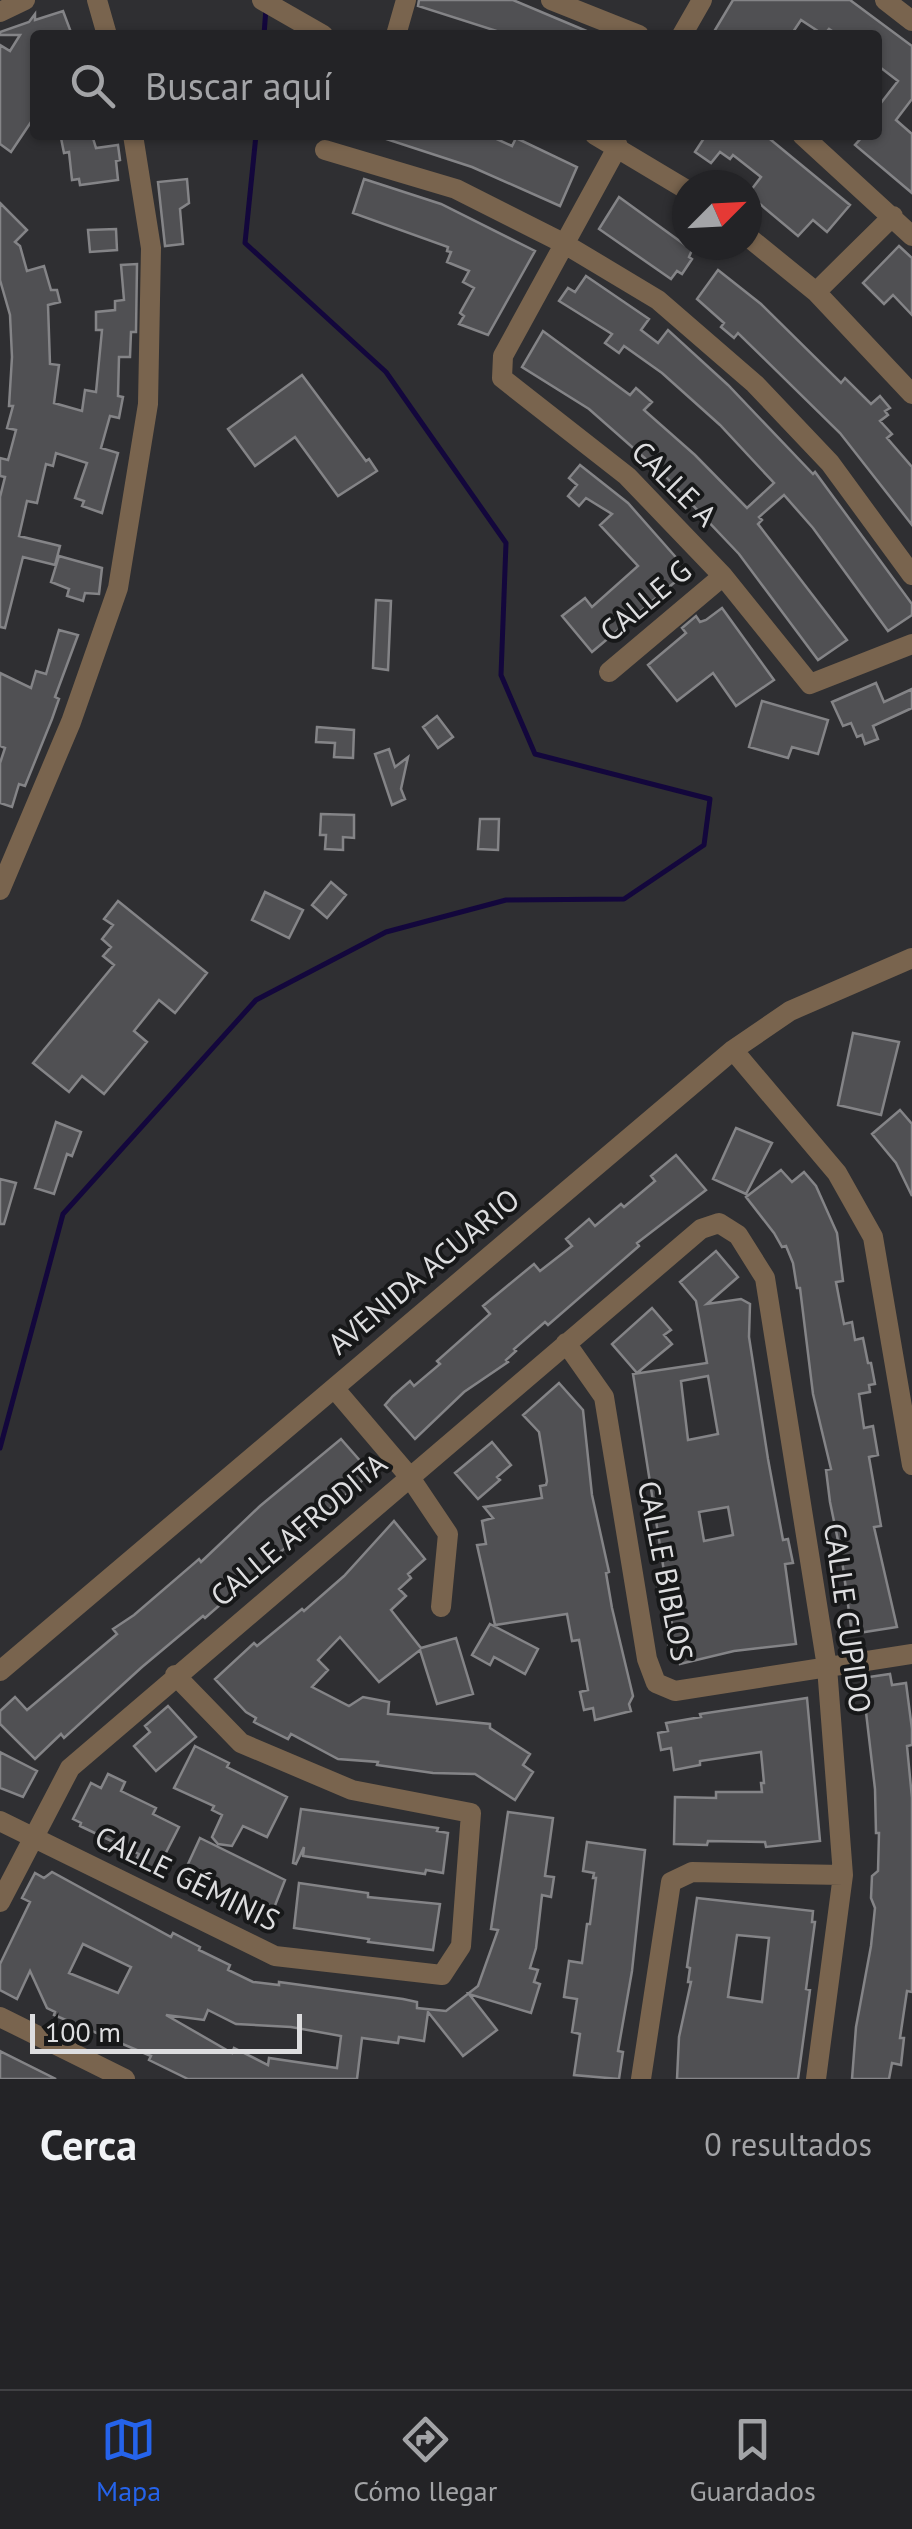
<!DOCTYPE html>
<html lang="es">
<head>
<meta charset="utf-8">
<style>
	body { margin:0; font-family:"PT Sans",sans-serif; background:#2f2f32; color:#f1f3f6 }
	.compass { position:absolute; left:672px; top:170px; width:90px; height:90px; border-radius:50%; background:#232326; box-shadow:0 2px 8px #0004; rotate:66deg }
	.scale { position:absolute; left:30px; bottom:25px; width:272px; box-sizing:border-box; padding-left:10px; border:5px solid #dddddf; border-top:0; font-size:28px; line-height:35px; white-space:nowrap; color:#dddddf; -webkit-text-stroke:8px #171819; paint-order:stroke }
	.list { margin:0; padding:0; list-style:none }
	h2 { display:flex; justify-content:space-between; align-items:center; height:130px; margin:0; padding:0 40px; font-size:42px }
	h2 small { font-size:32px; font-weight:400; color:#a3a4a7 }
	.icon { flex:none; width:55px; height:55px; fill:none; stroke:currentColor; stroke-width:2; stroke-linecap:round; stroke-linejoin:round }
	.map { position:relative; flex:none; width:912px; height:2079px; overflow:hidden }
	.search { position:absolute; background:#232326; box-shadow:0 2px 8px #0004; left:30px; right:30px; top:30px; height:110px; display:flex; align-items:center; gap:25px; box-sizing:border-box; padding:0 35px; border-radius:10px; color:#a3a4a7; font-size:38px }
	.sheet { height:310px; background:#232326 }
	nav { display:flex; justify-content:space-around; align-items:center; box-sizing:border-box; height:140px; border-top:2px solid #404043; background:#232326; font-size:28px; color:#a3a4a7 }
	nav a { display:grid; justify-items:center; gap:5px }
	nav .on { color:#2563eb }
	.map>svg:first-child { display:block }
</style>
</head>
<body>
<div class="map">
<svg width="912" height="2079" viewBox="0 0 912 2079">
	<rect width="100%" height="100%" fill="#2f2f32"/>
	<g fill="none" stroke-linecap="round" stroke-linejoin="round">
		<path stroke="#13073c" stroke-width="5" d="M264,35L266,8
			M0,1448L63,1214L256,1000L386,932L506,900L624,899L704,845L710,799L535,754L501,675L506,543L386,372L245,243L256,135"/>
	</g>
	<path fill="#505053" stroke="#848487" stroke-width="2.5" fill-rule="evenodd" d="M419,0H513L596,35H509L418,6Z
		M733,0H850L912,46V99L896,120L912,134V193L855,145L864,135H877V108L898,81L877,65V35H838L829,29L824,35L801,20L791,35H712Z
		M63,11L72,35H35V116L11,152L0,144V45L10,51L20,35H0V32L29,22L35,14V20Z
		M74,135H92L96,148L118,145L120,160L116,161L118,180L80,185L79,179L72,180L69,152L64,153L61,138Z
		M384,135H488L512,146L516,138L577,167L560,206L472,167L383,138Z
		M706,135H765L850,205L827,232L813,220L798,236L748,194L761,177L733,155L730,159L720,152L711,163L695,152Z
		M187,179L189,203L180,209L183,244L165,246L158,182Z
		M364,179L441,204L535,251L488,335L459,324L464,316L460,313L474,288L463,282L469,271L447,262L451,252L447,251L448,247L353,213Z
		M619,197L692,250L689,257L692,259L682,274L677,271L671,279L599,229Z
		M0,203L27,230L15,242L20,246L27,271L44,266L51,290H57L60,302L48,305L50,364L59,365L54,403L82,411L85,390L96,392L102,330H96V312L115,310V301L124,300L121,265L137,264L136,332H131L130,357H119L118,396L123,397L119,418L110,416L101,448L118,453L102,513L82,506L84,501L75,498L87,463L56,453L53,466L46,464L37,503L27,501L19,536L60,546L55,565L23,557L5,628L0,627V497L5,477L0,476V458L8,460L16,430L7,428L13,406H9L12,357L10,315L0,280Z
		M116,229L117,250L90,252L88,230Z
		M899,246L912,258V315L893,295L884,304L863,283Z
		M718,270L761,304L841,383L845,378L871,404L880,396L890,408L885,411L888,415L880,421L892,434L887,438L912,467V525L840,433L738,333L734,338L721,327L724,323L697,299Z
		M586,276L649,319L641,330L658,343L668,330L728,385L813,474L815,472L912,604V615L888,631L813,528L784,495L759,517L762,520L758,524L847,640L818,660L739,554L665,476L589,409L522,367L543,331L630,395L636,388L652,402L644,410L695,455L747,508L774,483L720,425L662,373L624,346L619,353L605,343L612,334L559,301L568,288L575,292Z
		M302,375L366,461L369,459L377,471L338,496L295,437L255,466L228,429Z
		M580,465L628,503L688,571L592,652L562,616L585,598L592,607L638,566L600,525L612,514L586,498L579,506L568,496L577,485L569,478Z
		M59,556L102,568L99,594L85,593L83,601L67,596L69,589L51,582Z
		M376,600L391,601L388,670L373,668Z
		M722,608L774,680L736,706L713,673L677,701L648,665L686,633L682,628L696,616L700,622L706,620Z
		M59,630L78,635L55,697L59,699L52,719L25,786L19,784L12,807L0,803V763L5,748L0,746V673L31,688L36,671L46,674Z
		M876,683L884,702L912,689V708L873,726L878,739L865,744L862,735L857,737L851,723L843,726L832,702Z
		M762,701L828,720L818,754L792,747L788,758L749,747Z
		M437,716L453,737L438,748L423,727Z
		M317,727L354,730L353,758L334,757L335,743L316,742Z
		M389,749L395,767L408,757L401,789L405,799L392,805L375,754Z
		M321,814L354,815V838L343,837V850L325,849L326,835H320Z
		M480,819H499L498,850L478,849Z
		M331,882L346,895L327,918L312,905Z
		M265,892L303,910L289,938L252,920Z
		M118,901L207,973L175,1013L159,1000L134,1031L147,1042L104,1094L82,1076L69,1092L33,1063L114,965L103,956L111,947L102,939L113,925L104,919Z
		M853,1033L899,1042L881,1115L838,1105Z
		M900,1110L912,1124V1196L896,1163L872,1134Z
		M56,1122L81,1132L72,1156L67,1154L54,1194L35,1188Z
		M736,1128L772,1143L746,1194L713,1179Z
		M676,1155L706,1190L637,1243L639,1246L548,1325L545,1322L514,1349L516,1351L506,1360L508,1362L464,1392L415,1439L385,1405L393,1396L410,1381L414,1386L440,1364L437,1361L490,1314L483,1306L506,1287L534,1264L540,1271L572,1246L566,1239L589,1219L595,1226L621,1204L624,1207L655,1181L651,1176Z
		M781,1170L792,1182L804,1172L816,1186L837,1233L843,1281L836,1282L844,1324L852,1322L855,1340L863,1338L868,1363H871L875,1384L869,1385L870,1392L859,1394L864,1428L873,1426L878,1455L869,1457L881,1526L874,1527L897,1627L852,1634L842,1560L830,1502L826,1470L831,1469L813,1394L800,1288H797L793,1263L786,1246L782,1247L774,1233L746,1197Z
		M0,1179L16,1183L4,1224H0Z
		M716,1251L738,1277L707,1304L741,1299L750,1304L749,1337L768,1459L783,1540L788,1539L793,1563L785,1564L796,1644L734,1651L680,1664L678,1652L670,1653L666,1632L673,1631L668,1599L660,1600L656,1579L665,1578L633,1374L707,1363L696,1301L680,1282ZM708,1376L718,1434L688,1440L681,1381ZM728,1507L733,1535L704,1541L699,1512Z
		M652,1308L671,1330L664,1335L672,1344L637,1373L612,1344Z
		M559,1383L583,1410L592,1495L609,1572L606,1573L612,1608L633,1696L629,1704L631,1711L595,1720L593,1708L584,1710L580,1692L588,1690L579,1640L572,1641L567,1614L495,1625L477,1545L486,1544L482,1521L493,1518L484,1507L542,1498L540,1486L546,1485L547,1481L539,1432L523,1415Z
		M341,1439L369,1471L361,1478L363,1480L205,1618L203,1616L142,1667L64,1738L61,1734L35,1759L0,1724V1711L15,1697L27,1710L117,1634L113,1629L134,1615L199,1559L201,1562L260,1506Z
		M492,1442L511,1465L497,1477L500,1480L478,1499L455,1473Z
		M394,1521L425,1559L408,1574L411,1578L399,1589L406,1596L391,1610L421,1648L456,1638L473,1694L437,1704L420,1650L379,1682L340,1637L318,1660L328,1670L312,1687L349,1706L363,1697L389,1702L388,1714L490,1724V1728L530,1754L523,1765L533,1772L515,1800L475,1774L433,1773L377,1765L378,1762L338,1759L291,1734L288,1739L254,1722L256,1718L246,1712L215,1679L254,1643L257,1646L302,1609L304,1611L344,1576Z
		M490,1624L538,1649L525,1674L494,1657L490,1665L472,1655Z
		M890,1674L892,1685L906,1683L912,1729V1745L907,1746L912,1798V1992L907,1991L900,2038H904L901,2065L892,2063L889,2079H852L856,2027L871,1946L875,1908L871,1898L872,1876L878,1871L879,1833H876L875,1789L862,1678Z
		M807,1698L820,1841L766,1847L765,1842L708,1841L707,1845L674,1844L675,1797L716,1798V1792H762L761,1783H764L761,1752L700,1761V1765L674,1770L671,1748L661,1750L658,1733L668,1731L666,1723L701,1717L700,1714Z
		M168,1706L196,1737L156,1771L134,1746L150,1732L145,1726Z
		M195,1746L229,1763L227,1767L287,1797L267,1837L243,1826L232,1846L218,1844L212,1837L222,1815L212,1810L214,1806L174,1788Z
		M0,1752L37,1771L23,1797L0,1788Z
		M108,1774L125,1782L121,1791L156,1808L153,1814L179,1827L156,1872L135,1862L139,1854L80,1826L81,1823L73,1819L91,1783L101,1788Z
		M301,1809L438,1828L437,1831L448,1833L443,1873L426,1870L425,1874L303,1856L304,1847L296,1864L293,1863Z
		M508,1812L553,1818L545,1876L554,1877L551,1897L542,1895L536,1948L530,1968L538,1970L534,1982L540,1984L531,2013L469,1994L497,2030L463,2056L428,2012L424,2041L399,2037L398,2043L362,2038L357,2079H188L149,2060L151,2056L54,2015L55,2012L47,2008L30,1971L17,1999L0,1990V1964L30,1902L22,1898L35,1873L44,1878L52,1872L171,1937L173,1933L200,1947L199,1950L230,1965L228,1970L253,1982L279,1985V1982L403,1999L417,2002V2008L446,2011L478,1986L498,1930L491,1929ZM83,1944L131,1967L118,1993L69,1973ZM208,2010L236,2024L291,2027L341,2036L337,2068L269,2058L268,2065L234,2048L232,2053L166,2015L204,2020Z
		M200,1838L285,1880L274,1908L265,1904L261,1911L182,1877Z
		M587,1842L645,1850L632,1971L618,2051L623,2052L619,2079L574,2075L580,2034L572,2032L577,1999L564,1997L569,1961L582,1963L587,1924H590L596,1878H593L594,1873L583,1871Z
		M299,1883L368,1893V1897L440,1904L433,1950L368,1942L369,1939L294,1928Z
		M697,1898L813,1911L812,1922H815L806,1989L810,1990L798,2079H677L679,2037L691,1982H688L690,1968L687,1967ZM737,1935L769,1938L762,2002L728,1997Z
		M0,2051L56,2079H0Z"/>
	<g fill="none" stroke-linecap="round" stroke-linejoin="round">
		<path stroke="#79644e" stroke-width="20" d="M97,0L107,35
			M262,0L323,35
			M551,0L639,35
			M885,0L912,21
			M0,12L25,0
			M396,35L406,0
			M682,35L702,0
			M595,135L687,190
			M802,135L912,236
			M618,146L503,356L502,378L627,476L723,576L810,684L912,644
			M325,150L456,189L563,243L658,300L755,384L830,463L912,575
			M747,236L816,292L912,394
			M816,292L893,216
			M609,672L723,576
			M0,890L71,722L118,588L148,404L151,248L133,135
			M733,1050L837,1173L873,1237L912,1465
			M566,1343L604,1397L647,1659L656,1683L675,1691L912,1654
			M334,1388L409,1476L448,1534L441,1607
			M0,1671L733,1050L790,1011L912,958
			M0,1821L275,1956L442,1975L461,1946L471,1813L352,1790L241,1743L175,1675
			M0,1902L70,1768L701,1229L719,1223L738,1235L765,1278L827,1667L843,1875L816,2079
			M0,2017L125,2079
			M641,2079L671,1882L692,1872L843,1875"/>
	</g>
	<g text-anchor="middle" stroke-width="8" stroke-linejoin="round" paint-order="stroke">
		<g font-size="30" fill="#dddddf" stroke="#171819">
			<text transform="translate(674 484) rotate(45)" y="10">CALLE A</text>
			<text transform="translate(646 601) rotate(-40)" y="10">CALLE G</text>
			<text transform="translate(424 1272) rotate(-40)" y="10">AVENIDA ACUARIO</text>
			<text transform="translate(299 1530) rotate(-40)" y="10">CALLE AFRODITA</text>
			<text transform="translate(665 1571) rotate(79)" y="10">CALLE BIBLOS</text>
			<text transform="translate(847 1618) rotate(82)" y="10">CALLE CUPIDO</text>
			<text transform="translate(187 1879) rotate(26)" y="10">CALLE GÉMINIS</text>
		</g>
	</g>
</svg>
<svg class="compass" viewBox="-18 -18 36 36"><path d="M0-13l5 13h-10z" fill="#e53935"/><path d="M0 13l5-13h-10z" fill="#a3a4a7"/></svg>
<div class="scale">100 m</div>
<div class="search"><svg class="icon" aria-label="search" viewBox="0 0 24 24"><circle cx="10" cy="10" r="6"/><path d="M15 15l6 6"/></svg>Buscar aquí</div>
</div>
<section class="sheet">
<h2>Cerca<small>0 resultados</small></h2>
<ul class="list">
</ul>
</section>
<nav>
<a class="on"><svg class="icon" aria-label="map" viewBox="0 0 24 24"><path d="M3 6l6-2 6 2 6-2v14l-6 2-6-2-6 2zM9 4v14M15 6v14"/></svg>Mapa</a>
<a><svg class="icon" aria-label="directions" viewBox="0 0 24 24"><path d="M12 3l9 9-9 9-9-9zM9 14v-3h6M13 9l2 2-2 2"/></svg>Cómo llegar</a>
<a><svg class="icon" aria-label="saved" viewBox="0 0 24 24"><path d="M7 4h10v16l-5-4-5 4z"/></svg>Guardados</a>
</nav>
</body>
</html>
